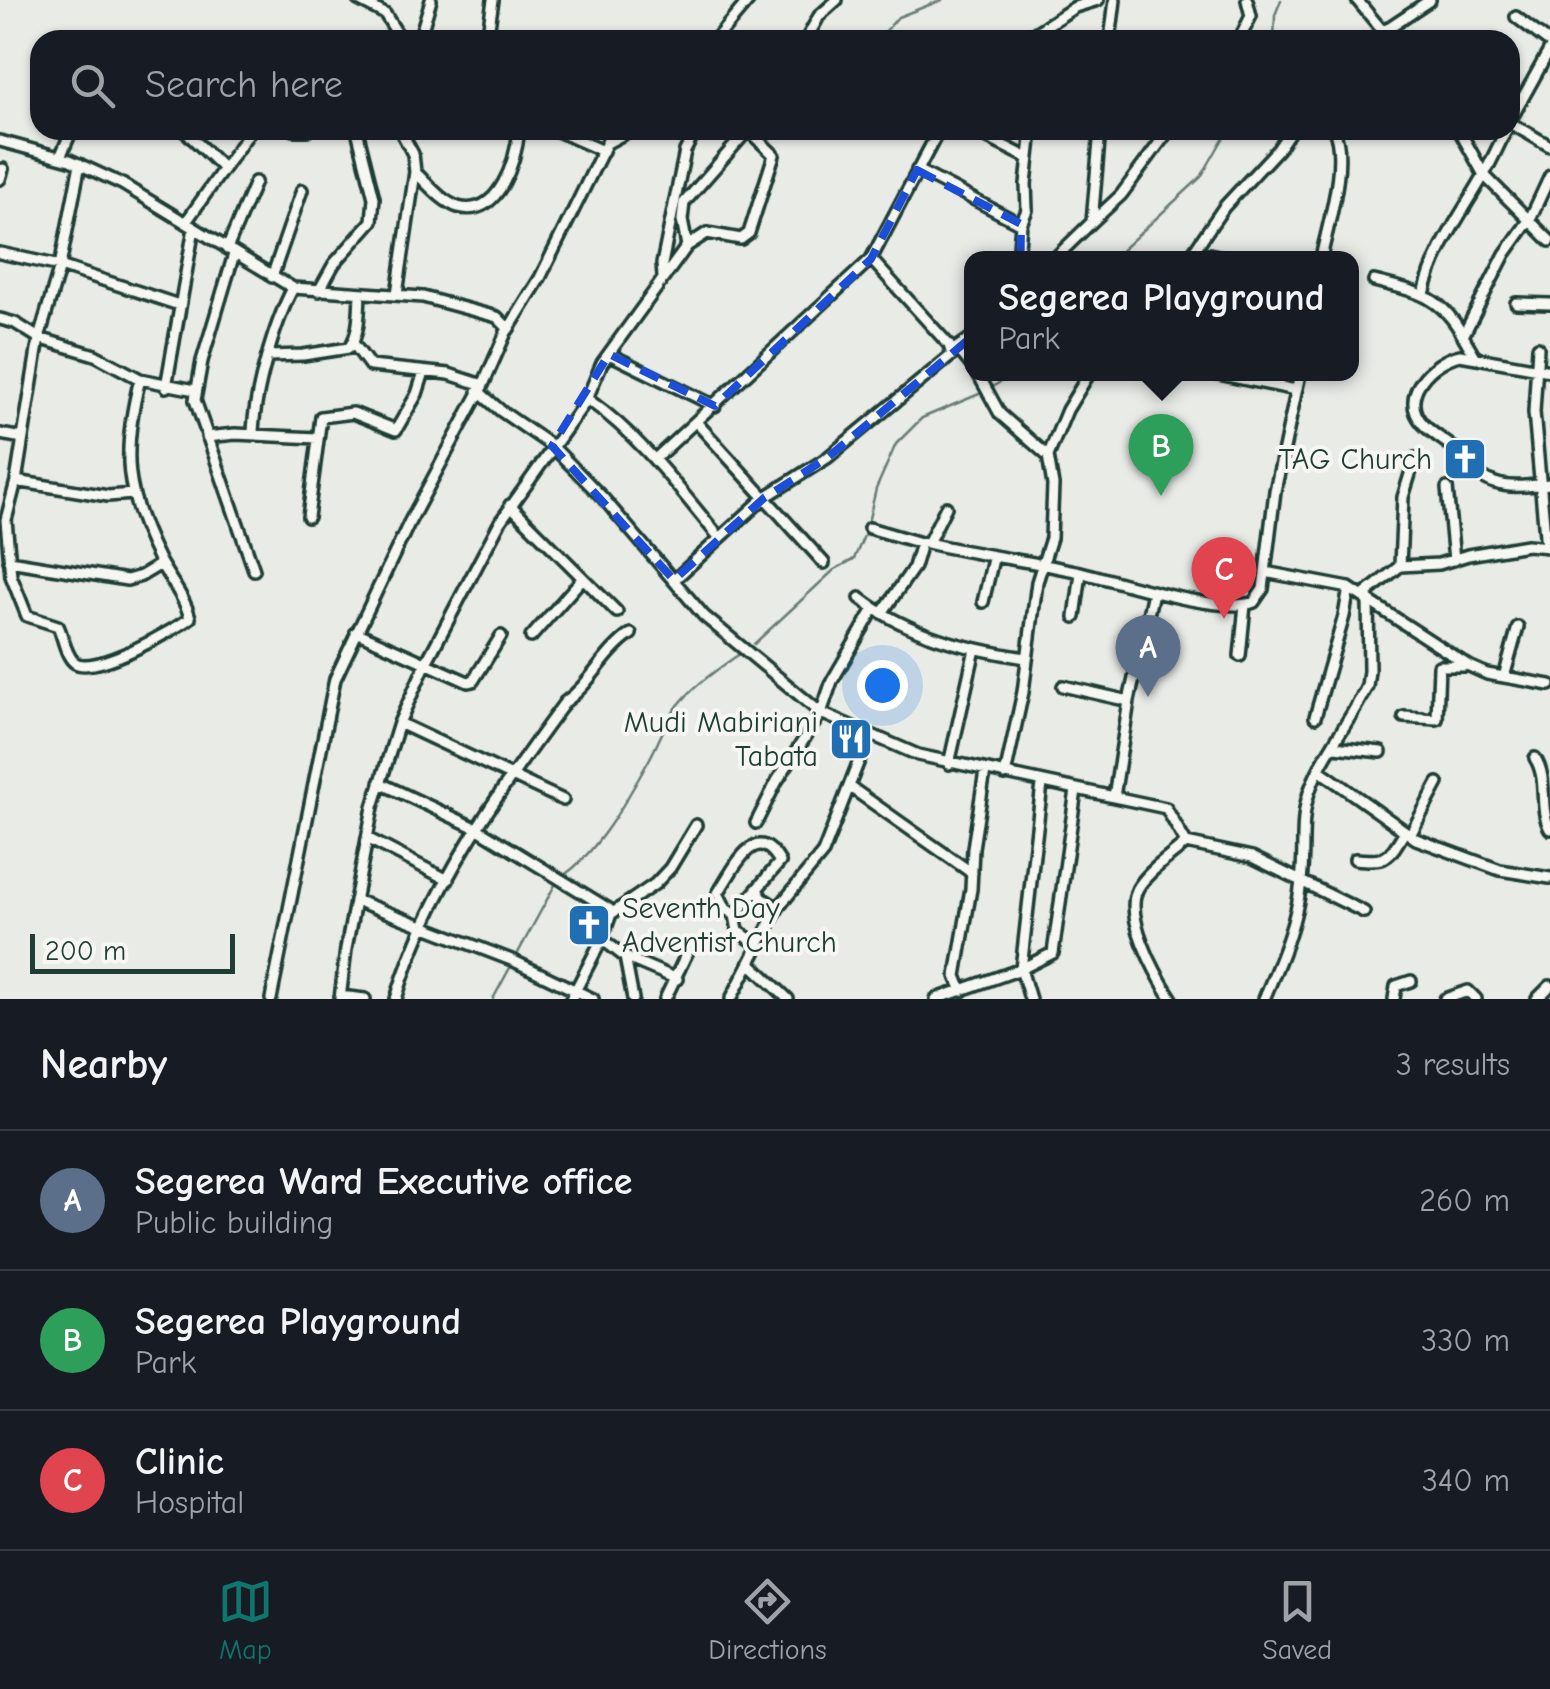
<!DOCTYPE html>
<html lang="en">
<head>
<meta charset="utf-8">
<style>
	body { margin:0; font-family:"Comic Neue",sans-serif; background:#20242c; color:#f1f3f6 }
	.scale { position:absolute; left:30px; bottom:25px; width:205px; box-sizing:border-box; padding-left:10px; border:5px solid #1f3d34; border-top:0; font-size:28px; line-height:35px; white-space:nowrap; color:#1f3d34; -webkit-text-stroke:8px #f6f6f2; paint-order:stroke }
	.you { position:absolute; left:882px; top:685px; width:35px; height:35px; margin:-25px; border:8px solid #fff; border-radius:50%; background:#1a73e8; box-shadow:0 0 0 15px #1a73e833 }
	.badge { display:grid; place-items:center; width:65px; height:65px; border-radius:50%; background:#0f766e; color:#fff; font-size:32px; font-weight:700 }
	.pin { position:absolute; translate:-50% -82px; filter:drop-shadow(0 2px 5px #0008) }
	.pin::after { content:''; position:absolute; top:52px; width:35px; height:30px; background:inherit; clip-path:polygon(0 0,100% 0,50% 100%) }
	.popup { position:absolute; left:964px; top:251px; width:395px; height:130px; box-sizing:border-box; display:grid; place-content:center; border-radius:20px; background:#171b24; filter:drop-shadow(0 2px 8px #0005); font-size:32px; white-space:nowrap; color:#9ea1a6 }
	.popup b { font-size:38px; color:#f1f3f6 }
	.popup::after { content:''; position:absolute; left:50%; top:100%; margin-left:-20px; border:20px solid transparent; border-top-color:#171b24 }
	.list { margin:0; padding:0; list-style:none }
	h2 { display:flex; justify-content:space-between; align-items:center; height:130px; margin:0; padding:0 40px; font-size:42px }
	h2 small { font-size:32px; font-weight:400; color:#9ea1a6 }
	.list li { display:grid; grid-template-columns:65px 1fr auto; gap:30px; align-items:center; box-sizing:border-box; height:140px; padding:0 40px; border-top:2px solid #363941 }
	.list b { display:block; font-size:38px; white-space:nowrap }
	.list p { margin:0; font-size:32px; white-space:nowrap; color:#9ea1a6 }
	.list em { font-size:32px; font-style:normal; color:#9ea1a6 }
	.icon { flex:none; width:55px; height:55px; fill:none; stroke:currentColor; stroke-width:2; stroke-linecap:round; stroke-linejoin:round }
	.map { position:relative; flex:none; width:1550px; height:999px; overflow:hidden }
	.search { position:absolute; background:#171b24; box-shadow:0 2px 8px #0004; left:30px; right:30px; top:30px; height:110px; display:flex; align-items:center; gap:25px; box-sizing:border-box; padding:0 35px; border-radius:30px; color:#9ea1a6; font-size:38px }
	.sheet { height:550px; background:#171b24 }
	nav { display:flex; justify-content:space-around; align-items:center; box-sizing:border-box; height:140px; border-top:2px solid #363941; background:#171b24; font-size:28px; color:#9ea1a6 }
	nav a { display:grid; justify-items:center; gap:5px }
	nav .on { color:#0f766e }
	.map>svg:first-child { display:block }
</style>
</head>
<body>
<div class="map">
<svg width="1550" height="999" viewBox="0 0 1550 999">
	<rect width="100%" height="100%" fill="#e9ebe7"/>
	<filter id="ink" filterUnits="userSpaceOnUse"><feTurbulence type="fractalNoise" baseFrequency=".01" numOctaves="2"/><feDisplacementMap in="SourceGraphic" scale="20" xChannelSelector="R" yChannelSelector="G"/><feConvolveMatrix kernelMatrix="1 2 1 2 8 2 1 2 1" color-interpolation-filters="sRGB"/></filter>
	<g filter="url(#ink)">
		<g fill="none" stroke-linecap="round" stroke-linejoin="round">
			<path stroke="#687c75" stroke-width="2.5" d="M878,40L898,17L942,0
				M1274,40L1275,15L1281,0
				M1113,258L1201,177L1228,130
				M991,388L1012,374
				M754,644L834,570L854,559L866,531L876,489L896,444L922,418L984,392
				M561,877C596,856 629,796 649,760C658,744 664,726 674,711C690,688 715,671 738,655
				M493,999L556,883"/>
			<g stroke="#1f3d34" stroke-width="16">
				<path id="minor" d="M358,0L385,14L401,40
					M1357,0L1390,40
					M1516,17L1550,43
					M419,40L431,0
					M487,40L493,0
					M715,40L749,0
					M806,40L819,16L837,0
					M1024,40L1075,7L1098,0
					M1110,40L1115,0
					M1239,40L1251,16L1247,0
					M1370,40L1430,0
					M1510,121L1550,49
					M1510,123L1550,146
					M184,130L223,168
					M294,130H308
					M555,130L603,151
					M972,130L1028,158
					M1459,130L1484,175L1550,241
					M0,141L70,160L122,184L293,288L423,297L497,317L508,328L483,385L409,523L335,679L271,999
					M607,143L631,130
					M60,157L72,130
					M80,164L60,266L39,338L16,481L6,520L11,576L27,616L58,626C63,636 65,654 74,662C92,677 173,631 190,618C185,598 170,580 160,562C125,493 121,454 140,379
					M917,170L1021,224
					M415,172C427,183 442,202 458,207C500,219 516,158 519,130
					M0,179L3,169
					M186,222L251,130
					M1092,222L1121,195L1169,130
					M687,246L682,220L684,203L748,130
					M227,249L255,182
					M1195,251L1228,258
					M0,253L60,266L179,305
					M234,254L202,361L195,400L254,570
					M1018,258L1021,224L1027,210L1026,184L1032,130
					M1055,258L1092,222L1100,130
					M1189,258L1224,207L1278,149L1291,130
					M1321,258C1328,225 1348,161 1334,130
					M272,277L302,190
					M663,277L662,264L685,151L696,130
					M1374,281C1417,292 1441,295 1463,336
					M319,291L334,264L372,221L374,198L357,130
					M397,294L415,172L413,154L400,130
					M1424,294C1434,251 1459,218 1481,180C1490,164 1498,147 1506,130
					M1516,303L1550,304
					M0,319L15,323L39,338L95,355L140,379L195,390
					M508,330L540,278L613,130
					M353,343L370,366L449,374L483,385
					M1538,347L1534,412L1546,547
					M957,348L971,365
					M952,351L971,338
					M609,354L715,406
					M268,356L303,355L349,348C360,334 359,311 360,293
					M1476,358L1463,336L1505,254L1530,219L1550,176
					M1550,371L1460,355C1432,361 1397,396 1423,424C1433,435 1449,443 1460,453C1473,465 1478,478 1495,483C1512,489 1532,485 1550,484
					M978,374L1000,414L1048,456
					M1218,374L1296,390
					M166,387L194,228
					M478,391L501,411L552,446L603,498L704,616L821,713L918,755L1114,797L1129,701L1153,592
					M586,401L602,363L687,246L707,233L741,239L749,233L774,155L748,130
					M697,423L824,563
					M0,434L23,438
					M253,434C254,394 274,324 293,288
					M207,437L235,434L317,438
					M655,459L871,259L939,130
					M16,481L108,496L133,494
					M1447,488L1454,560
					M510,505L617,612
					M308,517L321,417L353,413L396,430L417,394L424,372
					M869,528L921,543
					M928,543L946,507
					M9,561L127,580L141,576L161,564
					M1400,566L1403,497L1415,458
					M1265,572L1349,588L1469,666L1487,674L1550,685
					M674,580L764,498L827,458L952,355L949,345L871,259
					M1364,595L1400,566L1439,564L1468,555L1527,545L1549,547
					M860,598C908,635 967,649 1026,658
					M983,602L993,559
					M882,613L914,567L921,543H928C979,555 1030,561 1080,572C1117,581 1221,615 1254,602L1263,589L1275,491L1300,374
					M1075,617L1081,573
					M356,632L468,682L473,681L501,636
					M531,637L582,579
					M1240,656L1245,605
					M1504,677L1518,627
					M1063,686L1129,701
					M1315,717L1344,616L1349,588
					M1404,717L1437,719L1439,666H1464
					M399,723L563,800
					M1334,747L1381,752
					M1535,758C1549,780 1538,807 1550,829
					M949,764L975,649
					M1319,770L1416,839L1500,870L1550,878
					M1005,775L1023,692L1037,582L1051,538L1053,485L1048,456L1067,410L1089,374
					M380,783L478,829L609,909L611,914L602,939L571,999
					M850,787L972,873
					M1114,797L1166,808L1186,843L1252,857L1364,912
					M756,823L777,781L821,713L832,681L874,609
					M1410,835L1438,783
					M367,838L448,880
					M1355,859C1388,862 1388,859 1405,831
					M757,890L762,898L778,908
					M355,900L514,961L593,999
					M611,914L655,884L670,868L696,825
					M735,915L726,909L718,893C733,871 755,818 780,862L735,915L738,931L757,944
					M602,939L625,957L633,999
					M625,957L677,979
					M750,963L788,999
					M962,991L956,976L971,889L973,848L985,771
					M340,996L365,999
					M340,999L346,949L373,807L399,723L427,661L500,522L586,401H590C642,438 678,488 719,537
					M396,999C429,889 497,794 565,702C591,684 604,652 631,634
					M665,999L688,951
					M731,999L778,908L823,853L869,735
					M936,999L1021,969L1053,953L1076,790
					M1030,999L1021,969L1042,784
					M1172,999C1156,975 1120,911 1140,885C1151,869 1171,856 1186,843
					M1264,999C1280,961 1297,923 1301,881C1305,853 1300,823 1308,796C1319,758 1350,723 1367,686L1369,671L1368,598
					M1394,999L1396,986L1411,981
					M1445,999L1468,991L1476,999
					M1537,999L1550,986"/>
			</g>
			<use href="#minor" stroke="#f6f6f2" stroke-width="9"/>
		</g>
	</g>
	<path fill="none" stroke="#1d4ed8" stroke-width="8" stroke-dasharray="20 12" stroke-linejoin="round" d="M917,170L1021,224L1020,288L993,319L827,458L764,498L674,580L552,446L609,354L715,406L871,259Z"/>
	<defs>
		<g id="church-square" transform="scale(2.25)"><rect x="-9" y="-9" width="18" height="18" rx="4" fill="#1f6fb2" stroke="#f6f6f2"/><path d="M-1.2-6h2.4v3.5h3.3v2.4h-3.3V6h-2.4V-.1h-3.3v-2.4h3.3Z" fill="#fff"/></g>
		<g id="restaurant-square" transform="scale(2.25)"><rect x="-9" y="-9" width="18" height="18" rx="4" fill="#1f6fb2" stroke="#f6f6f2"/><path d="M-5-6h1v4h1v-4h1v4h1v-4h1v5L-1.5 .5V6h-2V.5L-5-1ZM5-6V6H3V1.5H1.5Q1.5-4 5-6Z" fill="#fff"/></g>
	</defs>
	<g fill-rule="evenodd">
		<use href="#church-square" x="1465" y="459"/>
		<use href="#restaurant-square" x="851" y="739"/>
		<use href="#church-square" x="589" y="925"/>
	</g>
	<g text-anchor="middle" stroke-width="8" stroke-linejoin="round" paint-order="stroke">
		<g font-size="30" fill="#1f3d34" stroke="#f6f6f2" text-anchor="end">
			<text x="1432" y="469">TAG Church</text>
			<text x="818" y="732">Mudi Mabiriani<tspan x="818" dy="34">Tabata</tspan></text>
			<text x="622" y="918" text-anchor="start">Seventh Day<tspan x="622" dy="34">Adventist Church</tspan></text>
		</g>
	</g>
</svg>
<div class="scale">200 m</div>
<div class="you"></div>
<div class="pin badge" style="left:1148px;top:697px;background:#5c6f8a">A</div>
<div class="pin badge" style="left:1161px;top:496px;background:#2e9e5b">B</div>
<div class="popup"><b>Segerea Playground</b>Park</div>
<div class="pin badge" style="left:1224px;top:619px;background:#e0444e">C</div>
<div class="search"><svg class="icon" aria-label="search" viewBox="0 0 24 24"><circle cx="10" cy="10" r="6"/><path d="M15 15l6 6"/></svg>Search here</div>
</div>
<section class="sheet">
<h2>Nearby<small>3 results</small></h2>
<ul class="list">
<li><span class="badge" style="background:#5c6f8a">A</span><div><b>Segerea Ward Executive office</b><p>Public building</p></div><em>260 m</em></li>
<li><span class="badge" style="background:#2e9e5b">B</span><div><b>Segerea Playground</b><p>Park</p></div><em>330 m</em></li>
<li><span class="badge" style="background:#e0444e">C</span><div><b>Clinic</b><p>Hospital</p></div><em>340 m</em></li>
</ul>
</section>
<nav>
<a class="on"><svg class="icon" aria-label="map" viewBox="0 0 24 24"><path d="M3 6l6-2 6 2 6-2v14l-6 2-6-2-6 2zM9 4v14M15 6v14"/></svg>Map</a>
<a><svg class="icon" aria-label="directions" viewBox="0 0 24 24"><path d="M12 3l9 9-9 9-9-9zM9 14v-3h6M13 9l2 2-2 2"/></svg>Directions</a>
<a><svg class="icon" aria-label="saved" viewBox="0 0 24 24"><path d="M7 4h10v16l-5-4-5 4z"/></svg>Saved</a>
</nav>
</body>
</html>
